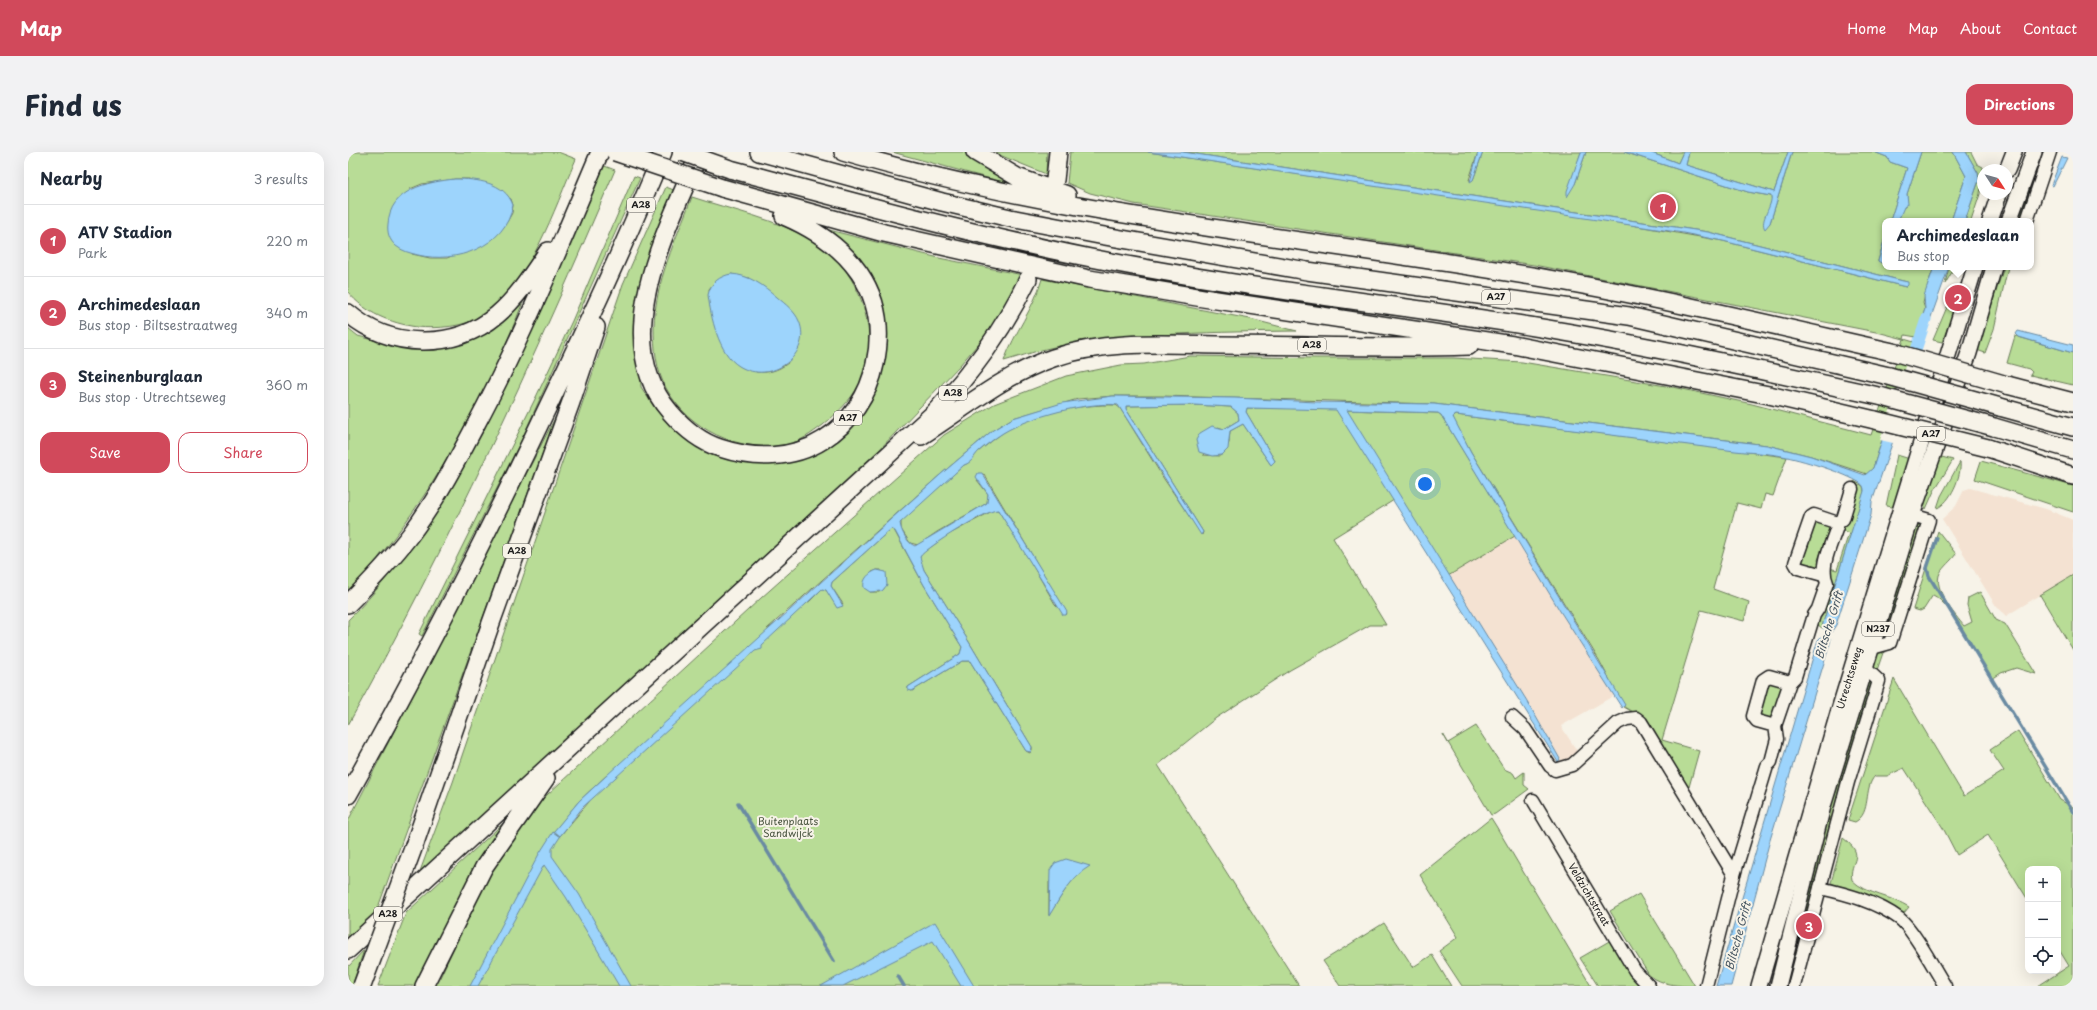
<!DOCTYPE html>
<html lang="en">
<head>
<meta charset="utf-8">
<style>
	body { margin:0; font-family:"Playpen Sans",sans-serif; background:#f2f2f3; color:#1f2937 }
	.controls { position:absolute; right:12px; bottom:12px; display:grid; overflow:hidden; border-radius:8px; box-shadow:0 4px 16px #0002 }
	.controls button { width:36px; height:36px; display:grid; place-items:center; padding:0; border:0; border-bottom:1px solid #e0e1e3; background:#fff; color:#1f2937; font:20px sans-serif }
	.compass { position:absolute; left:1629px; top:12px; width:36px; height:36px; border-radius:50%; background:#fff; box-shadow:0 4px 16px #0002; rotate:126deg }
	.you { position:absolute; left:1077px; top:332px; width:14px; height:14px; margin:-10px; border:3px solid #fff; border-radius:50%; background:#1a73e8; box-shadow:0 0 0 6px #1a73e833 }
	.badge { display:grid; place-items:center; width:26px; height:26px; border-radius:50%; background:#d1495b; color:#fff; font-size:13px; font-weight:700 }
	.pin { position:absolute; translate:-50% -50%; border:2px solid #fff; box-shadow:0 1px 4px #0006 }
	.popup { position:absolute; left:1534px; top:66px; width:152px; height:52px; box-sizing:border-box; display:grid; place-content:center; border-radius:8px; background:#fff; filter:drop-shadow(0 1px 3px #0005); font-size:13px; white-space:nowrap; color:#747a83 }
	.popup b { font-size:15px; color:#1f2937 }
	.popup::after { content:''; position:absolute; left:50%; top:100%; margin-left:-8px; border:8px solid transparent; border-top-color:#fff }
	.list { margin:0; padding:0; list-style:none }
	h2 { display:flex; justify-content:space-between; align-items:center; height:52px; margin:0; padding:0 16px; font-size:17px }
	h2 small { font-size:13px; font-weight:400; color:#747a83 }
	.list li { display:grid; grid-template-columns:26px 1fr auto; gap:12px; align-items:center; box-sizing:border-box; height:72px; padding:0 16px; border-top:1px solid #e0e1e3 }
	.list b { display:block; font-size:15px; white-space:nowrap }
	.list p { margin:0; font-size:13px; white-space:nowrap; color:#747a83 }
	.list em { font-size:13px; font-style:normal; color:#747a83 }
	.actions { display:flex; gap:8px; padding:12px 16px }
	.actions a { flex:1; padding:9px 0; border:1px solid #d1495b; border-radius:12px; text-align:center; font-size:14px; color:#d1495b }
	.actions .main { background:#d1495b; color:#fff }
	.icon { flex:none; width:22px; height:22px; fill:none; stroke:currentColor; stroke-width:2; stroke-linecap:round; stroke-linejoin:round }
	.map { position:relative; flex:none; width:1725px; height:834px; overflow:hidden; border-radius:12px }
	header { display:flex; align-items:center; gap:24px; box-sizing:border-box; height:56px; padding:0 20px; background:#d1495b; color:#fff }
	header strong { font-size:19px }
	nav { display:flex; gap:22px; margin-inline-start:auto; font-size:14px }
	.intro { display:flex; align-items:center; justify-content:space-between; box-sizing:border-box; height:96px; padding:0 24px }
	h1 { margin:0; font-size:28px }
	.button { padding:10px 18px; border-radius:12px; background:#d1495b; color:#fff; font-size:14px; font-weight:700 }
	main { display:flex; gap:24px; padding:0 24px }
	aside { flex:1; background:#fff; border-radius:12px; box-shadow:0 4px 16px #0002 }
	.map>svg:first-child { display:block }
</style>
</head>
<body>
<header>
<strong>Map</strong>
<nav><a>Home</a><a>Map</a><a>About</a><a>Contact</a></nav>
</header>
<div class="intro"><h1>Find us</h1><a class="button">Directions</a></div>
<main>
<aside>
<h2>Nearby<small>3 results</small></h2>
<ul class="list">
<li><span class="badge">1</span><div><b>ATV Stadion</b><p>Park</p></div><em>220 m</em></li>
<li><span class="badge">2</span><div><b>Archimedeslaan</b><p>Bus stop · Biltsestraatweg</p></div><em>340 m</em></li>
<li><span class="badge">3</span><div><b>Steinenburglaan</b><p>Bus stop · Utrechtseweg</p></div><em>360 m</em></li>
</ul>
<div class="actions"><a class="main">Save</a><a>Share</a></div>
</aside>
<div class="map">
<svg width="1725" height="834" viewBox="0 0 1725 834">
	<rect width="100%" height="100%" fill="#f7f3e8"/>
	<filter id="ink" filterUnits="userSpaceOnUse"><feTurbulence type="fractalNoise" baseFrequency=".025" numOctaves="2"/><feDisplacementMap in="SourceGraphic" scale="8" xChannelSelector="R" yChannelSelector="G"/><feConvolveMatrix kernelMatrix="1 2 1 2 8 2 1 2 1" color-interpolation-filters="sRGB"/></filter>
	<g filter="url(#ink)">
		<path fill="#f4e2d2" d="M1622,336L1698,357L1725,368V423L1658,464L1648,454L1594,367L1608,354L1616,338Z
			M1167,384L1267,543L1213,574L1229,599L1216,610L1212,607L1179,549L1100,424Z"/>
		<path fill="#b8dc96" stroke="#6a7c59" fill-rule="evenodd" d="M0,0H210L228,7C206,57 182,134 134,164C117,175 88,177 69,175C42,171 17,161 0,140ZM107,27H121L163,47L165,53L164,61L159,70L145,86L99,106H82L64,102L62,37L74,32Z
			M544,0H619L664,28L661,32Z
			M648,0H699L698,22L654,4Z
			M722,0H800L1249,67L1375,89L1558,135L1559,130L1360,80L835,0H1130L1121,28H1125L1135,0H1233L1224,29L1227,32L1238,0H1276L1400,40L1423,44L1424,49L1416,71H1422L1444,0H1526L1539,5L1542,10L1559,16L1542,69H1537V86L1530,109H1537V115H1586L1582,126L1575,151L1577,157L1568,185L1557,183L1556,187L1566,190L1525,316L1519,322L1463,304L1419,293L1086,252L814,244H765L730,247L665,266L645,278L592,323L419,477L462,449L474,437L478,438L483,445L495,452L483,434L484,430L543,377L546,378L576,433L614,495L612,502L560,535V537L564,539L614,509H622L678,599L682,601L684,598V595L618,485L576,418L572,409V403L598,384L646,358H650L671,390L707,452L718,463L719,462L636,322L629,328L640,342L639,351L589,380L570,393L562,391L553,377V369L616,313C624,310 625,304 631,299C638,293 646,288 653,282C682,261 733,252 768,253L772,256L816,327L854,383L855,380L778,257V254L846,253L883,255L890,261L891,268L876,277L870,275L855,303L872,304L881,291L882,279L895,272L923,313L927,309L898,260L899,256L988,257L1046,348L985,386L1038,473H1022L942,518L868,566L810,613L951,834H88L139,725L188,653L413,446L596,283L646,252L718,224L773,213L796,212L842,204L969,206H1105L1174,210L1330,236L1404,252L1523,283L1556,187L1533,181L1186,113L786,52L742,41L719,31ZM529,418H533L536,437L531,440H522L524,420ZM260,622L240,651L212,684L206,680L231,649ZM732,720L719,735L701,763V730Z
			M1301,0H1335L1330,11Z
			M1341,0H1440L1426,40L1338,13Z
			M1573,0H1605L1618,24L1603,69H1550L1554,57L1559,53V42Z
			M1618,0H1623L1629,12L1635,15L1632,42L1623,69H1617L1631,28L1630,21Z
			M254,13L267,18C187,206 100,394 0,573V468C56,413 98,344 137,276Z
			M286,24L292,26L172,291L74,484L71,482L188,245L224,169Z
			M1683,32L1686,33L1675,69H1671Z
			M318,35L331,40L290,161L293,235L308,258L335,284L374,305L464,299L534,216L506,102L481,78L591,106L675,123L659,158L612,213L531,298L71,722L105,630L275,132Z
			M344,45C383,58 429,67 465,89C492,105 512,134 518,165C529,213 512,243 475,273C464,281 451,291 437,293C391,301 340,277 318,236C308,218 306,196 306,175C307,130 328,87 344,45ZM383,122L401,126L440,211C429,219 421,221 408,220L370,184L362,154L361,137L367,130Z
			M1601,115H1607L1597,132Z
			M1656,115H1660L1646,177L1637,201L1629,198Z
			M694,127L902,167L949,179C869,180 790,181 712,194C693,197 674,204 656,209C666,181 686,156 694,127Z
			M177,145C135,253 79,355 0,441V176L10,184L41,192L76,195Z
			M1602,148L1609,151L1594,190L1585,188Z
			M1667,184L1725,201V233L1682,223L1684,220L1681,217L1659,211Z
			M998,258L1090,261L1093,263L1167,384L1100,424Z
			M1108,263L1439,305L1425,344L1417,342L1413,357L1389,351L1365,437L1401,450L1396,469L1353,458L1314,588L1351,599L1339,642L1288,562L1276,555L1251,508L1123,300L1105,266Z
			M208,264L28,761L0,787V669Z
			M1549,303L1562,307L1548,356L1538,354Z
			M1590,304L1605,308L1586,339L1578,357L1575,351Z
			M1633,309L1725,334V360L1627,327Z
			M1612,310C1614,324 1602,351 1589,356L1593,344Z
			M1506,329L1515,334L1516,340L1475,471V477L1469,472L1481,416L1489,418L1501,381L1493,378L1495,373L1500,370L1507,350L1504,346Z
			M1467,369H1473L1483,375L1482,380L1479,382L1470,408L1472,414L1469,416L1454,411L1453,406Z
			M1574,371L1537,486L1532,489L1568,375Z
			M1590,379L1608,402C1604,408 1595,415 1592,421C1584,436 1607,463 1616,474L1624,470L1619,453L1620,446L1632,440L1648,468L1657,472L1688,522L1668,516L1653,521L1644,527C1632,508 1603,451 1585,443L1576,457L1572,459L1565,457Z
			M1725,423V498L1692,443Z
			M1536,498L1528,521L1524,514L1528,499Z
			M1521,523L1524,532L1453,792L1447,789L1481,656Z
			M1546,527L1616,644L1656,619L1642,598L1670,579L1712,648L1725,655V834H1690L1721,814L1710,796V717H1680V748L1640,683L1609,703L1595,676L1556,616L1539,624H1527C1515,636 1524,661 1507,670L1500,668Z
			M1420,529L1434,533L1424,567L1411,566Z
			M1128,574L1156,617L1165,621L1168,626L1176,620V633L1181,637L1147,662L1143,663L1095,582L1100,591Z
			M162,665L116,736L102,763L72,834H30L58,761Z
			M1143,666L1148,674L1243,834H1114L1091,799L1110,785L1072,723Z
			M1495,686C1520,705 1500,708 1504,728C1519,743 1544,744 1561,755L1556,761L1552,762L1505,739L1483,731Z
			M1291,742L1347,834C1331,834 1314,833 1301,823L1262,759Z
			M1036,771L1065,815L1084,803L1103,834H992L975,809Z
			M1263,788L1292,834H1250L1232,806Z
			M16,798L4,834H0V815Z"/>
		<path fill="#9dd4fc" stroke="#698aa2" d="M800,0H835L1360,80L1555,129L1560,130V133L1558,135L1375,89L1335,81Z
			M1130,0H1135L1125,28L1122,30Z
			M1233,0H1238L1227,32L1219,45V39Z
			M1276,0H1301L1330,11L1335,0H1341L1338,13L1426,40L1440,0H1444L1422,71L1417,77C1411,68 1425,54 1423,44L1400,40Z
			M1526,0H1573L1559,42L1560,52L1556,55L1550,69H1542L1559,16L1542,10L1539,5Z
			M1605,0H1618L1630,21L1631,28L1617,69H1603L1618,24Z
			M1714,5L1719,6L1705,34L1703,33Z
			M107,27C128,27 157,30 165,53C158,95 107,112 70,103C62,101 54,99 48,94C41,88 39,80 40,72C42,37 79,30 107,27Z
			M1537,86V109L1533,111L1530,109Z
			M1586,115H1601L1577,182L1569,180L1577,157L1576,144Z
			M383,122C401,123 415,133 429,145C437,152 447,159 451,169C465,202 423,234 391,214C370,201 363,165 360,143C362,131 372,124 383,122Z
			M1670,179L1725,193V201L1671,185L1668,182Z
			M1566,190L1545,289L1524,350L1523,363L1488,473L1484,479L1482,491L1422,688L1383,834H1368L1470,488L1475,483V471L1516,339C1516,335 1515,333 1512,331C1497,321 1458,309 1439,305C1422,301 1404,301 1387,299L1108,263L1105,265L1123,300L1277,553L1274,556L1212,459L1093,263L1090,261L999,258L1179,549L1212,607L1210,610L988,258L899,256L898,260L927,309L923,313L895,272L882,279L880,297L874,303L864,304L851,300L848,288L852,281L864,274L876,277L891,268L890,261L883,255L846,253L778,254V257L855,380L853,383L770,253C740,249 681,265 655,281C647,286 638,293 631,299C625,305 625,310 616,313L552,371C553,379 559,391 567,394L639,351L640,342L628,325L630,321H634L719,460L718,463H715L650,358C640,357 577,396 572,405L576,418L618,485L684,595L683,600L678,599L622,509H614L564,539L560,538V535L612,502L614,495L576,433L547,379L543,377L484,430L483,434L495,454L489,456L478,438L474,437L414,493V497L407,499L235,655L212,684L206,679L231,649L271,612L592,323L645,278L665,266L714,251L765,244L887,246L968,250L1086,252L1419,293L1463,304L1517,323L1525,316Z
			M529,418L538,420L539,433L534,439L522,440L516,436C514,427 521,421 529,418Z
			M205,680L212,685L204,697V704L231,742L283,834H271L218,745L196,713L130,834H122L191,702Z
			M718,707L742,714C723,725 712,746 701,764L702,718L707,711Z
			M587,770L626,834H613L585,789L495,834H473Z"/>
		<path fill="#f7f3e8" d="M1566,188L1574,190L1575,192L1547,289L1545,291L1532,288Z
			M1473,476L1486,481L1484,487L1472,483Z"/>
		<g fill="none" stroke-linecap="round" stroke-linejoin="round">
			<path stroke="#698aa2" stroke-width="3.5" d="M1589,386L1579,416L1581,424L1725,660
				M390,651L486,809
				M550,824L556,834"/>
			<path stroke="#9dd4fc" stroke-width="11" d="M1566,204L1578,167"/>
			<path stroke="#d6d3c9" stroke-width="17" stroke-dasharray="17 8" stroke-linecap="butt" d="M680,127L702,63L706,35"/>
			<g stroke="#1c1c1c" stroke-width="15">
				<g id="minor">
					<path d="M1679,69L1702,0"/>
					<path d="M1475,423L1450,416L1447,411L1463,365L1466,363L1490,371"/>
					<path d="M1524,496L1542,491L1581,368L1564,363"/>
					<path d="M1164,565L1177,577L1202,614L1207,618L1224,613L1270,571L1279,567L1288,566L1293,570L1386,723"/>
					<path d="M1427,574L1409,569L1405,564L1415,528L1421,524L1442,530"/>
					<path id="s1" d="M1185,648L1287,819L1301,834"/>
					<path d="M1472,736C1499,742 1529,750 1552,767C1565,777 1587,818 1597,834"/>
					<path d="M1358,834L1386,723L1419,614L1423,610L1429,587L1427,574L1442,530L1447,525L1466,463L1470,457L1479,431C1471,413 1485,390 1490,371L1495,367L1504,337"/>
					<path d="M1446,834L1500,630L1531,529L1517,516"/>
				</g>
			</g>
			<g stroke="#1c1c1c" stroke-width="18">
				<g id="major">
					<path d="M1659,18L1666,0"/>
					<path d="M1642,69L1651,42"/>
					<path d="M1661,69L1686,0"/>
					<path id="s2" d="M1411,834L1491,558L1627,115"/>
					<path d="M1430,834L1475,654L1564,363L1621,201L1646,115"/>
				</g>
			</g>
			<g stroke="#1c1c1c" stroke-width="20">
				<path id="highway" d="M352,0C321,74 258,186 322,260C335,275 353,290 372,296C405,307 444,308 475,288C502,271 521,243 527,212C543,139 499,91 436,64
					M411,0L594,50L662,66L751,83L959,119L1281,164L1541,224
					M495,0C725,67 965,86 1201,127C1317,147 1433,175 1549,201
					M627,0L669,25L719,43
					M382,17C502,49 622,82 743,106C888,135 1036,151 1181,174C1300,193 1417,219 1535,245
					M707,28L710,0
					M374,36L536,81L741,127L855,146L1165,193L1421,243L1527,268
					M0,161C41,197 106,199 149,163C170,145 185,121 200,99
					M1659,233L1725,250
					M1652,255L1725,275
					M1646,275L1725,298
					M573,284C617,256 656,223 705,206C757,188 816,192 870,193C954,193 1038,197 1121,194
					M1640,296L1725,324
					M0,452C22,430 44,407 63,382C87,350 106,314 125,278C173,189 212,94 252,0
					M0,643C73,513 140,381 204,246C243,165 281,83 315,0
					M67,691L143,471L223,250L248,175
					M0,798L586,261C625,219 655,179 680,127
					M76,834L136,715L198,626"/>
			</g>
			<use href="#minor" stroke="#f7f3e8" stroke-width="12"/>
			<use href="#major" stroke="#f7f3e8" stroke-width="15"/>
			<use href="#highway" stroke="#f7f3e8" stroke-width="17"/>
			<g stroke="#1c1c1c" stroke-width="20" stroke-linecap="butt">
				<path id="highway-bridge" d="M267,0L374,36
					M334,0L382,17
					M1549,201L1659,233
					M1541,224L1652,255
					M1535,245L1646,275
					M1527,268L1640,296
					M14,834L67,691"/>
			</g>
			<use href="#highway-bridge" stroke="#f7f3e8" stroke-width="17"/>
		</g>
	</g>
	<g text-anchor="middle" stroke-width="4" stroke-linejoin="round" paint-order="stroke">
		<g fill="#f7f3e8" stroke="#5e5c59" stroke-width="1">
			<rect x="279" y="46" width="28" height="14" rx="3"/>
			<rect x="1134" y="138" width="28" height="14" rx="3"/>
			<rect x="950" y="186" width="28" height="14" rx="3"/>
			<rect x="591" y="234" width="28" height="14" rx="3"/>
			<rect x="486" y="259" width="28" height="14" rx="3"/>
			<rect x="1569" y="275" width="28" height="14" rx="3"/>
			<rect x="155" y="392" width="28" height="14" rx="3"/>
			<rect x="1514" y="470" width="32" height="14" rx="3"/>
			<rect x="26" y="755" width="28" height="14" rx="3"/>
		</g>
		<g font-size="9" font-weight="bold" fill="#1c1c1c">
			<text x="293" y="56">A28</text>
			<text x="1148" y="148">A27</text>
			<text x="964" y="196">A28</text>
			<text x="605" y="244">A28</text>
			<text x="500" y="269">A27</text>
			<text x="1583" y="285">A27</text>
			<text x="169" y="402">A28</text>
			<text x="1530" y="480">N237</text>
			<text x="40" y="765">A28</text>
		</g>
		<g font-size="10" fill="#1c1c1c" stroke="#f7f3e8">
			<text dy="4" stroke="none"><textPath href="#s2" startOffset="321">Utrechtseweg</textPath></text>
			<text dy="4" stroke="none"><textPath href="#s1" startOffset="110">Veldzichtstraat</textPath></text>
		</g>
		<g font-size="10" fill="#4b5641" stroke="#f7f3e8">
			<text x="440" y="673">Buitenplaats<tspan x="440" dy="12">Sandwijck</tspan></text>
		</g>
		<g font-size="11" font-style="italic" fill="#43535f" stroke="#f7f3e8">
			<text transform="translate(1481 473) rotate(-73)" y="4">Biltsche Grift</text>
			<text transform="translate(1390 784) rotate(-75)" y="4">Biltsche Grift</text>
		</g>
	</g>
</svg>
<div class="controls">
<button>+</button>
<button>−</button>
<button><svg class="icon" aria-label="locate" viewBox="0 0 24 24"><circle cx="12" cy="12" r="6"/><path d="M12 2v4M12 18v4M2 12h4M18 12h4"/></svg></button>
</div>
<svg class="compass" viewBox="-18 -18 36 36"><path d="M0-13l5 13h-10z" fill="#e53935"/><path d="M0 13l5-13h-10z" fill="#747a83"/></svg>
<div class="you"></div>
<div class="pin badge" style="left:1315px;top:55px">1</div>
<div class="pin badge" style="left:1610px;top:146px">2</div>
<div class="popup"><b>Archimedeslaan</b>Bus stop</div>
<div class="pin badge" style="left:1461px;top:774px">3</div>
</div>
</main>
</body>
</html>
